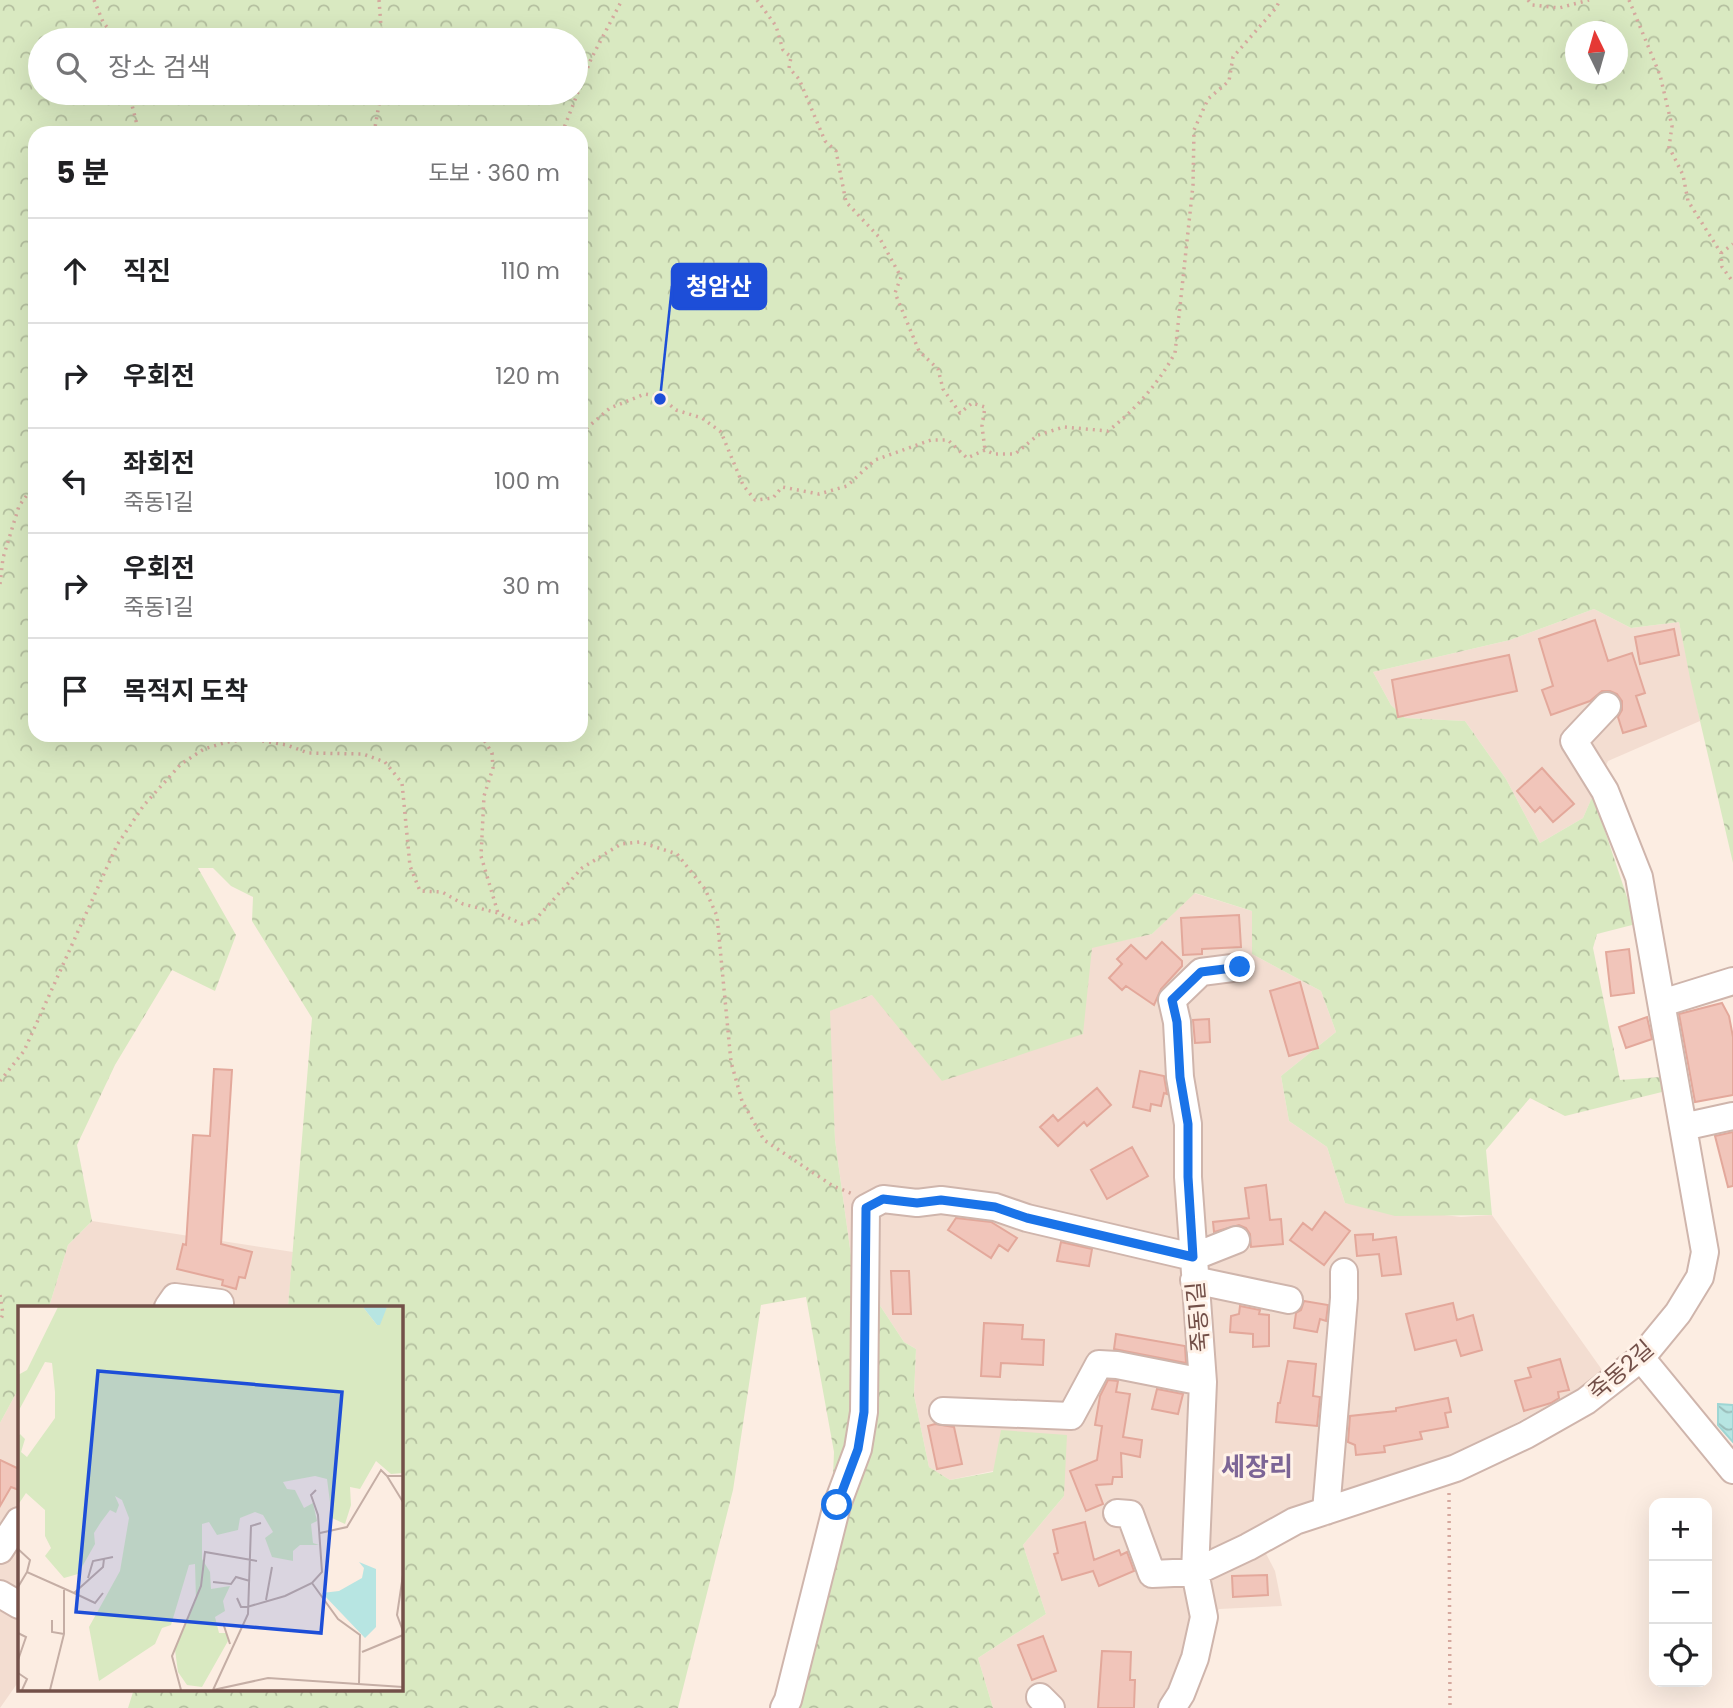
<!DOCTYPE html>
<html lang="ko">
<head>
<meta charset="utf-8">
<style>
	body { margin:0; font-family:Poppins,"Noto Sans KR",sans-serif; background:#f6f6f6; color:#202124 }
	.controls { position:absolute; right:21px; bottom:21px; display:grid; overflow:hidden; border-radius:14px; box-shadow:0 7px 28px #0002 }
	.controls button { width:63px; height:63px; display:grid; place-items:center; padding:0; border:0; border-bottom:2px solid #e0e0e0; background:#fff; color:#202124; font:35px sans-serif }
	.compass { position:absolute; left:1565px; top:21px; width:63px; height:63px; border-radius:50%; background:#fff; box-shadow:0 7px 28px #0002; rotate:355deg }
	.stop { position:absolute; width:21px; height:21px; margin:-16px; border:5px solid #1a73e8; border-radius:50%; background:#fff }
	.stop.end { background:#1a73e8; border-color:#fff; box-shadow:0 2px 7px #0008 }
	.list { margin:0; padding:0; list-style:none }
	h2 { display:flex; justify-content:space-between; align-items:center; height:91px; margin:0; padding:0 28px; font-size:30px }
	h2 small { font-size:23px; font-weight:400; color:#757577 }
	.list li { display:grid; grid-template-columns:46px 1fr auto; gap:21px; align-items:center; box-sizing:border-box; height:105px; padding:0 28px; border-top:2px solid #e0e0e0 }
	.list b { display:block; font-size:26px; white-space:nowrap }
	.list p { margin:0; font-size:23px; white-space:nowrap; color:#757577 }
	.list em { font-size:23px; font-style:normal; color:#757577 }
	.icon { flex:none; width:38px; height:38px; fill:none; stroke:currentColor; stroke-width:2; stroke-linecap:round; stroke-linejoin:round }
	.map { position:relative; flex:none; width:1733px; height:1708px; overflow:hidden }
	.search { position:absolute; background:#fff; box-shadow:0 7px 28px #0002; left:28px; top:28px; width:560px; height:77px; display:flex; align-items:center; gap:18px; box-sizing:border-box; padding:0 24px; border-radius:38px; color:#757577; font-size:26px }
	.panel { position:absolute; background:#fff; box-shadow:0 7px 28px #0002; left:28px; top:126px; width:560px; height:616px; border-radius:21px }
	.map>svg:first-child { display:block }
</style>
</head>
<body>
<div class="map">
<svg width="1733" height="1708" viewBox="0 0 1733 1708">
	<defs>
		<pattern id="forest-crowns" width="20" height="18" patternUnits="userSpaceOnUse" patternTransform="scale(1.75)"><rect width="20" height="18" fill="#d9e9c1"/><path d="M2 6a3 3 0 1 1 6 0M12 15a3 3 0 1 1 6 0" fill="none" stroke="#b4bf9f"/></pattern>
		<pattern id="water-waves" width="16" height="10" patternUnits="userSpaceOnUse" patternTransform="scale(1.75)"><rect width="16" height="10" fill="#b7e5e2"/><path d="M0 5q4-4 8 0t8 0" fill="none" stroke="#99bcb9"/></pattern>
	</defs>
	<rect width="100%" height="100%" fill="#fcede2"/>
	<path fill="#f3ddd1" d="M1594,609L1631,628L1679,622L1700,721L1608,761L1583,818L1540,843L1506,779L1465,721L1405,718L1391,705L1373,672L1510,640Z
		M1194,893L1252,911V954L1321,991L1336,1032L1281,1076L1289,1121L1327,1147L1345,1203L1461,1217L1492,1215L1605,1374L1460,1454L1253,1528L1275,1571L1282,1606L1219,1609L1157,1708H993L978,1658L1046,1614L1023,1545L1064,1496L993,1471L950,1480L929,1467L914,1395L916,1349L904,1342L852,1263L835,1140L829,1011L872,995L1152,934Z
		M92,1221L293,1252L288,1307H49L68,1245Z
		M19,1388V1681L0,1708V1423Z"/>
	<path fill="url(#forest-crowns)" fill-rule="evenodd" d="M0,0H1733V863L1690,678L1679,622L1631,628L1594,609L1510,640L1373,672L1391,705L1405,718L1465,721L1506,779L1540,843L1583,818L1593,795L1636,924L1597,934L1593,948L1620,1080L1661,1077L1666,1091L1565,1116L1530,1098L1486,1150L1492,1215L1395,1216L1345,1203L1327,1147L1289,1121L1281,1076L1336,1032L1321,991L1252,954V911L1195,893L1152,934L1092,948L1083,1034L942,1081L872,995L830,1011L835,1140L852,1263L904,1342L916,1349L914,1395L929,1467L950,1480L993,1472L1001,1430L1067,1435L1064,1496L1023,1545L1046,1614L978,1658L993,1708H793L830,1550L834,1452L806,1297L761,1305L733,1490L678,1708H128L134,1689H401V1307H288L312,1018L252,921L253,897L231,886L213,868H198L236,935L215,991L172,970L115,1065L77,1145L92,1221L68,1245L49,1307H19V1388L0,1423ZM1576,32H1618V74H1576ZM40,40H576V93H40ZM35,133H581V735H35Z"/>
	<path fill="url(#water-waves)" stroke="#9ed6d4" stroke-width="2" d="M1718,1404L1733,1405V1442L1718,1425Z"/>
	<path fill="#f1c5ba" stroke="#e3a89b" stroke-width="2" d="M1595,620L1608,661L1632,653L1645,693L1636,696L1646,726L1623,733L1618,717L1622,710V701L1617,694L1610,691H1602L1590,701L1551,715L1542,690L1553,686L1539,639Z
		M1674,629L1679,655L1640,664L1635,637Z
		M1509,655L1517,691L1398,717L1392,680Z
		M1542,768L1574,804L1553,822L1540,807L1535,812L1517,791Z
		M1239,915L1241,947L1202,949V954L1183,955L1181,918Z
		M1162,942L1182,961V966L1161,989L1154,1005L1126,986L1122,990L1109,978L1122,964L1117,959L1131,945L1146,959Z
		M1629,949L1634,993L1611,996L1606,952Z
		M1300,982L1318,1048L1289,1056L1270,991Z
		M1722,1003L1729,1016L1733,1037V1095L1695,1102L1679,1014Z
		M1647,1017L1652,1039L1626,1048L1619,1027Z
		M1209,1019L1210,1042L1195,1043L1193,1020Z
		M214,1069L232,1070L221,1244L252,1252L245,1278L239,1277L236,1289L222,1285L223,1280L177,1269L183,1244L186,1245L193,1135L210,1136Z
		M1140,1071L1164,1076L1167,1094L1164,1093L1161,1106L1151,1104L1150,1111L1133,1107Z
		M1097,1088L1111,1105L1087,1126L1084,1122L1058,1146L1040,1127L1053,1115L1058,1121Z
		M1733,1132V1186L1728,1187L1715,1136Z
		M1132,1147L1148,1176L1107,1199L1091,1170Z
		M1266,1185L1270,1220L1281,1219L1283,1244L1251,1247L1250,1234L1246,1228L1239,1225L1214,1232L1213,1222L1249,1218L1245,1188Z
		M1325,1212L1350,1231L1324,1265L1290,1240L1303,1223L1312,1230Z
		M956,1218L991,1222L1017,1238L1008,1251L999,1245L991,1258L948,1230Z
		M1373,1234V1240L1396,1237L1401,1274L1382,1276L1379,1254L1357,1256L1355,1235Z
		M1061,1242L1092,1249L1089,1266L1057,1261Z
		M891,1271H909L911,1314H893Z
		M1304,1301L1328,1305L1326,1321L1320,1319L1317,1332L1294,1328L1296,1313L1301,1310Z
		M1453,1303L1457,1320L1473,1315L1482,1350L1461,1356L1456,1340L1415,1350L1406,1314Z
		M1240,1306L1260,1310L1259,1314L1269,1315V1346L1253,1347V1334L1230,1332L1231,1316L1239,1314Z
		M984,1323L1023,1325L1022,1339L1044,1340L1043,1365L1001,1363L1000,1377L981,1376Z
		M1116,1334L1185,1346L1186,1363L1114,1349Z
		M1560,1359L1569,1390L1558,1392L1559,1398L1551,1403L1524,1411L1515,1381L1531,1377L1528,1368Z
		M1288,1361L1316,1364L1313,1396L1320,1397L1317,1426L1276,1422L1278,1403H1280Z
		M1108,1380L1118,1381L1116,1392L1130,1394L1123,1437L1142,1440L1140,1457L1121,1453L1122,1477H1113L1112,1484L1096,1485L1103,1504L1086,1511L1070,1471L1097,1460L1102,1426L1095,1425L1100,1396Z
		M1157,1389L1183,1394L1178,1414L1152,1409Z
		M1448,1398L1451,1412L1445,1413L1448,1427L1420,1432L1422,1439L1384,1446L1385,1452L1356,1455L1355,1445L1348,1442L1350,1416L1396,1411V1408Z
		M935,1424L954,1427L962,1464L937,1469L928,1426Z
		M0,1460L19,1469V1490L11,1487L0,1506Z
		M1085,1522L1094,1560L1119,1550L1121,1555L1127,1552L1134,1571L1099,1586L1093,1571L1062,1580L1054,1554L1058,1553L1053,1530Z
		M1267,1575L1268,1595L1233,1597L1232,1576Z
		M1043,1636L1056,1671L1032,1680L1018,1645Z
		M1102,1651L1131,1652L1130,1680H1135L1134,1708H1098Z"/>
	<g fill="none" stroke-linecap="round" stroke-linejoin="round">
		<g stroke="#cfb5ac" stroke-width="30">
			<path id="minor" d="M1662,1003L1733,981
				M1683,1127L1733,1116
				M1194,1280L1289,1300
				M168,1307L175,1297L220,1303
				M1641,1358L1733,1470
				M943,1411L1071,1416L1099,1364L1117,1365L1203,1382
				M1326,1511L1344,1298V1272
				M1117,1513L1130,1514L1152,1574L1195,1572L1248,1547L1295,1521L1456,1468L1526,1435L1586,1401L1641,1358L1678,1313L1700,1277L1705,1252L1639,877L1605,791L1574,741L1607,706
				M0,1550L19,1521
				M0,1594L19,1605
				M1040,1697L1051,1708
				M784,1708L788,1700L837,1505L858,1449L864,1412L866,1208L883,1199L917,1203L941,1200L995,1207L1027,1218L1193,1257L1236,1240
				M1172,1708L1181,1694L1195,1658L1204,1617L1195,1572L1203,1382L1188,1177V1124L1180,1077L1177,1022L1172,1000L1201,972L1240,967"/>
		</g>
		<path stroke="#d5a89e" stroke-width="3.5" stroke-dasharray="2 5" stroke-linecap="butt" d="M94,0L103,22L117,40
			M379,0L382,40
			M757,0L776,26L783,50L791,57L789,68L799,79L825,141L836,151L846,202L879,237L901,277L895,293L919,351L938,369L943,389L960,413L972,403L985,407L982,426L985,450
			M1528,0L1532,5L1559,8L1589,0
			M1629,0L1660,75L1672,126L1669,147L1683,175L1688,201L1721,253L1722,267L1733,282
			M129,93L139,133
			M374,133L381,93
			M562,133L591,59L622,0
			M1721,253L1733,244
			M581,433L610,408L645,394L659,396L676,410L702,418L721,432L743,485L755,500L773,498L782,487L819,494L847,486L875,460L931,440H948L967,458L985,450L994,454H1015L1038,435L1064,427L1108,431C1136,409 1158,384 1175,353L1193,185L1194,130L1208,99L1229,81L1233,57L1276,8L1280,0
			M0,584L3,558L19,506L35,484
			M481,735L492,753L493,768L484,796L481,856L498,913
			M0,1081L24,1051L117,845L144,805L181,764L204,749L227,742L251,739L287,745L308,753L363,754L385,762L402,783L410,866L420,891L442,892L463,904L498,913L522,924L534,921L582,868L621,844L640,842L677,854L705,889L717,916L731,1062L742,1101L764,1140L833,1186L853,1194
			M0,1295L3,1314L0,1321
			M1449,1493L1450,1708"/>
		<use href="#minor" stroke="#fff" stroke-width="26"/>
	</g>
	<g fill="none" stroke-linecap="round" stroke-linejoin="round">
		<path stroke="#1a73e8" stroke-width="9" d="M837,1505L858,1449L864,1412L866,1208L883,1199L917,1203L941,1200L995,1207L1027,1218L1193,1257L1188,1177V1124L1180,1077L1177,1022L1172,1000L1201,972L1240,967"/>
	</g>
	<g text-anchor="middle" stroke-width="6" stroke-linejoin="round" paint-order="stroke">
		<g font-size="23" fill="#735049" stroke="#fff2e8">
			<text transform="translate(1198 1317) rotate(-95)" y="8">죽동1길</text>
			<text transform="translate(1621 1370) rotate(-41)" y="8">죽동2길</text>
		</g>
		<g font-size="26" font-weight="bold" fill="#7c6596" stroke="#fff2e8">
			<text x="1257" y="1476">세장리</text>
		</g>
	</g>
	<g transform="translate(18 1306)">
		<rect width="385" height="385" fill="#fcede2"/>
		<path d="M40,1H345L359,19L369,1H385V167L373,168L358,155L342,183L332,181L333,199L327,218L314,212L309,173L297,170L265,176L269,183L277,184L286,202L295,197L299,215L293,218L295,237L301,239H282L275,245V255L254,251L247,232L255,226L245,209L237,206L222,212L220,224L199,229L191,216L184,218V253L192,266L193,283L212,280L205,295L207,305L197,311L201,327H208L210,335L184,381L169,379L160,366L157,344L178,294L177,258L171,259L153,319L144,322L137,338L81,375L71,321L102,265L111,212L104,194L97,190L101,199L98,207L92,204L83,216L76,227L77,238L60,268L46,272L27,250L33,242L27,230V204L8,187L0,199V131L2,128L7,133L3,146L9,151L37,112V86L34,57L27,56L0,106V69L9,64Z" fill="#d9e9c1"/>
		<path d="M345,1H369L362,19H359ZM341,256L358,263V321L347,332L304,287L321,285L344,272L346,262Z" fill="#b7e5e2"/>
		<path fill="none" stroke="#c5aea5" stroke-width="2" d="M369,170L385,196M0,215V241M302,227L329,221L363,164L369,170H385M0,243L12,254L9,266M385,269L379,309L385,325M70,272L75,255L95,251M195,276L213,278L218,271L232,275M294,277L320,313L342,329L341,378M0,281L9,266L56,287L85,261L86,253M56,287L77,297L85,287M219,292L223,301H229L267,290L294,277L304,266L300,209L293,189L298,184M248,294L254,261M34,314V326L46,328M205,317L212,338M0,327L8,331L0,354M344,346L385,329M0,367L9,373L4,384M32,384L46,328V284M163,384L154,350L183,280L187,246L239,255M195,384L230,308L233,220L243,217M195,384L250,372L385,381"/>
		<path fill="#1d4ed8" fill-opacity="0.15" stroke="#1d4ed8" stroke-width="3.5" d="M80,65L324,86L303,327L58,306Z"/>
		<rect width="385" height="385" fill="none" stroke="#735049" stroke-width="3.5"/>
	</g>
	<path fill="none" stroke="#1d4ed8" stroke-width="2.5" d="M660 399L672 286"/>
	<circle fill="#1d4ed8" stroke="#fff2e8" stroke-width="2.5" cx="660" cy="399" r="7"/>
	<rect fill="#1d4ed8" stroke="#1d4ed8" stroke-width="2.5" x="672" y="264" width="94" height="45" rx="7"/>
	<g font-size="24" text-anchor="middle" font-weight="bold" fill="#fff">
		<text x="719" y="295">청암산</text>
	</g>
</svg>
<div class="controls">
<button>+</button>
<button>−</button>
<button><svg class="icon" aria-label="locate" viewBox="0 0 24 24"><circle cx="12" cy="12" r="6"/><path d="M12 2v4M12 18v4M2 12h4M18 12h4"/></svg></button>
</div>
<svg class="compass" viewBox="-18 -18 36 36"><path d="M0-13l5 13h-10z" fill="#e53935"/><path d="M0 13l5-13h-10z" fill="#757577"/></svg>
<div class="stop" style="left:837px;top:1505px"></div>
<div class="stop end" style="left:1240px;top:967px"></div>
<div class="search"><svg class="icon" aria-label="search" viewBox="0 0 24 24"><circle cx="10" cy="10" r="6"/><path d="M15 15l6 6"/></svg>장소 검색</div>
<section class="panel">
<h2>5 분<small>도보 · 360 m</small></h2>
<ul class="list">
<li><svg class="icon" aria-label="ahead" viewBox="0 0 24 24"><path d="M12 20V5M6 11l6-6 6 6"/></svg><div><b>직진</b></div><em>110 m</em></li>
<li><svg class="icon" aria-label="right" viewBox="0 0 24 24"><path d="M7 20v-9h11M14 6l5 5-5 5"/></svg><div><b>우회전</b></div><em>120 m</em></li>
<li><svg class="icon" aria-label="left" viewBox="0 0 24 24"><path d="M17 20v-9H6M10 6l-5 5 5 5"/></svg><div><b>좌회전</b><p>죽동1길</p></div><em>100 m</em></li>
<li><svg class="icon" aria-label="right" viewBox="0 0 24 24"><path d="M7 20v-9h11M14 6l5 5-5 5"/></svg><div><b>우회전</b><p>죽동1길</p></div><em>30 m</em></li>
<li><svg class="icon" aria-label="arrive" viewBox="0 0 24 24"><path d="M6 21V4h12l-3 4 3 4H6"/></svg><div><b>목적지 도착</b></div></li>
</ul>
</section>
</div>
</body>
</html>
